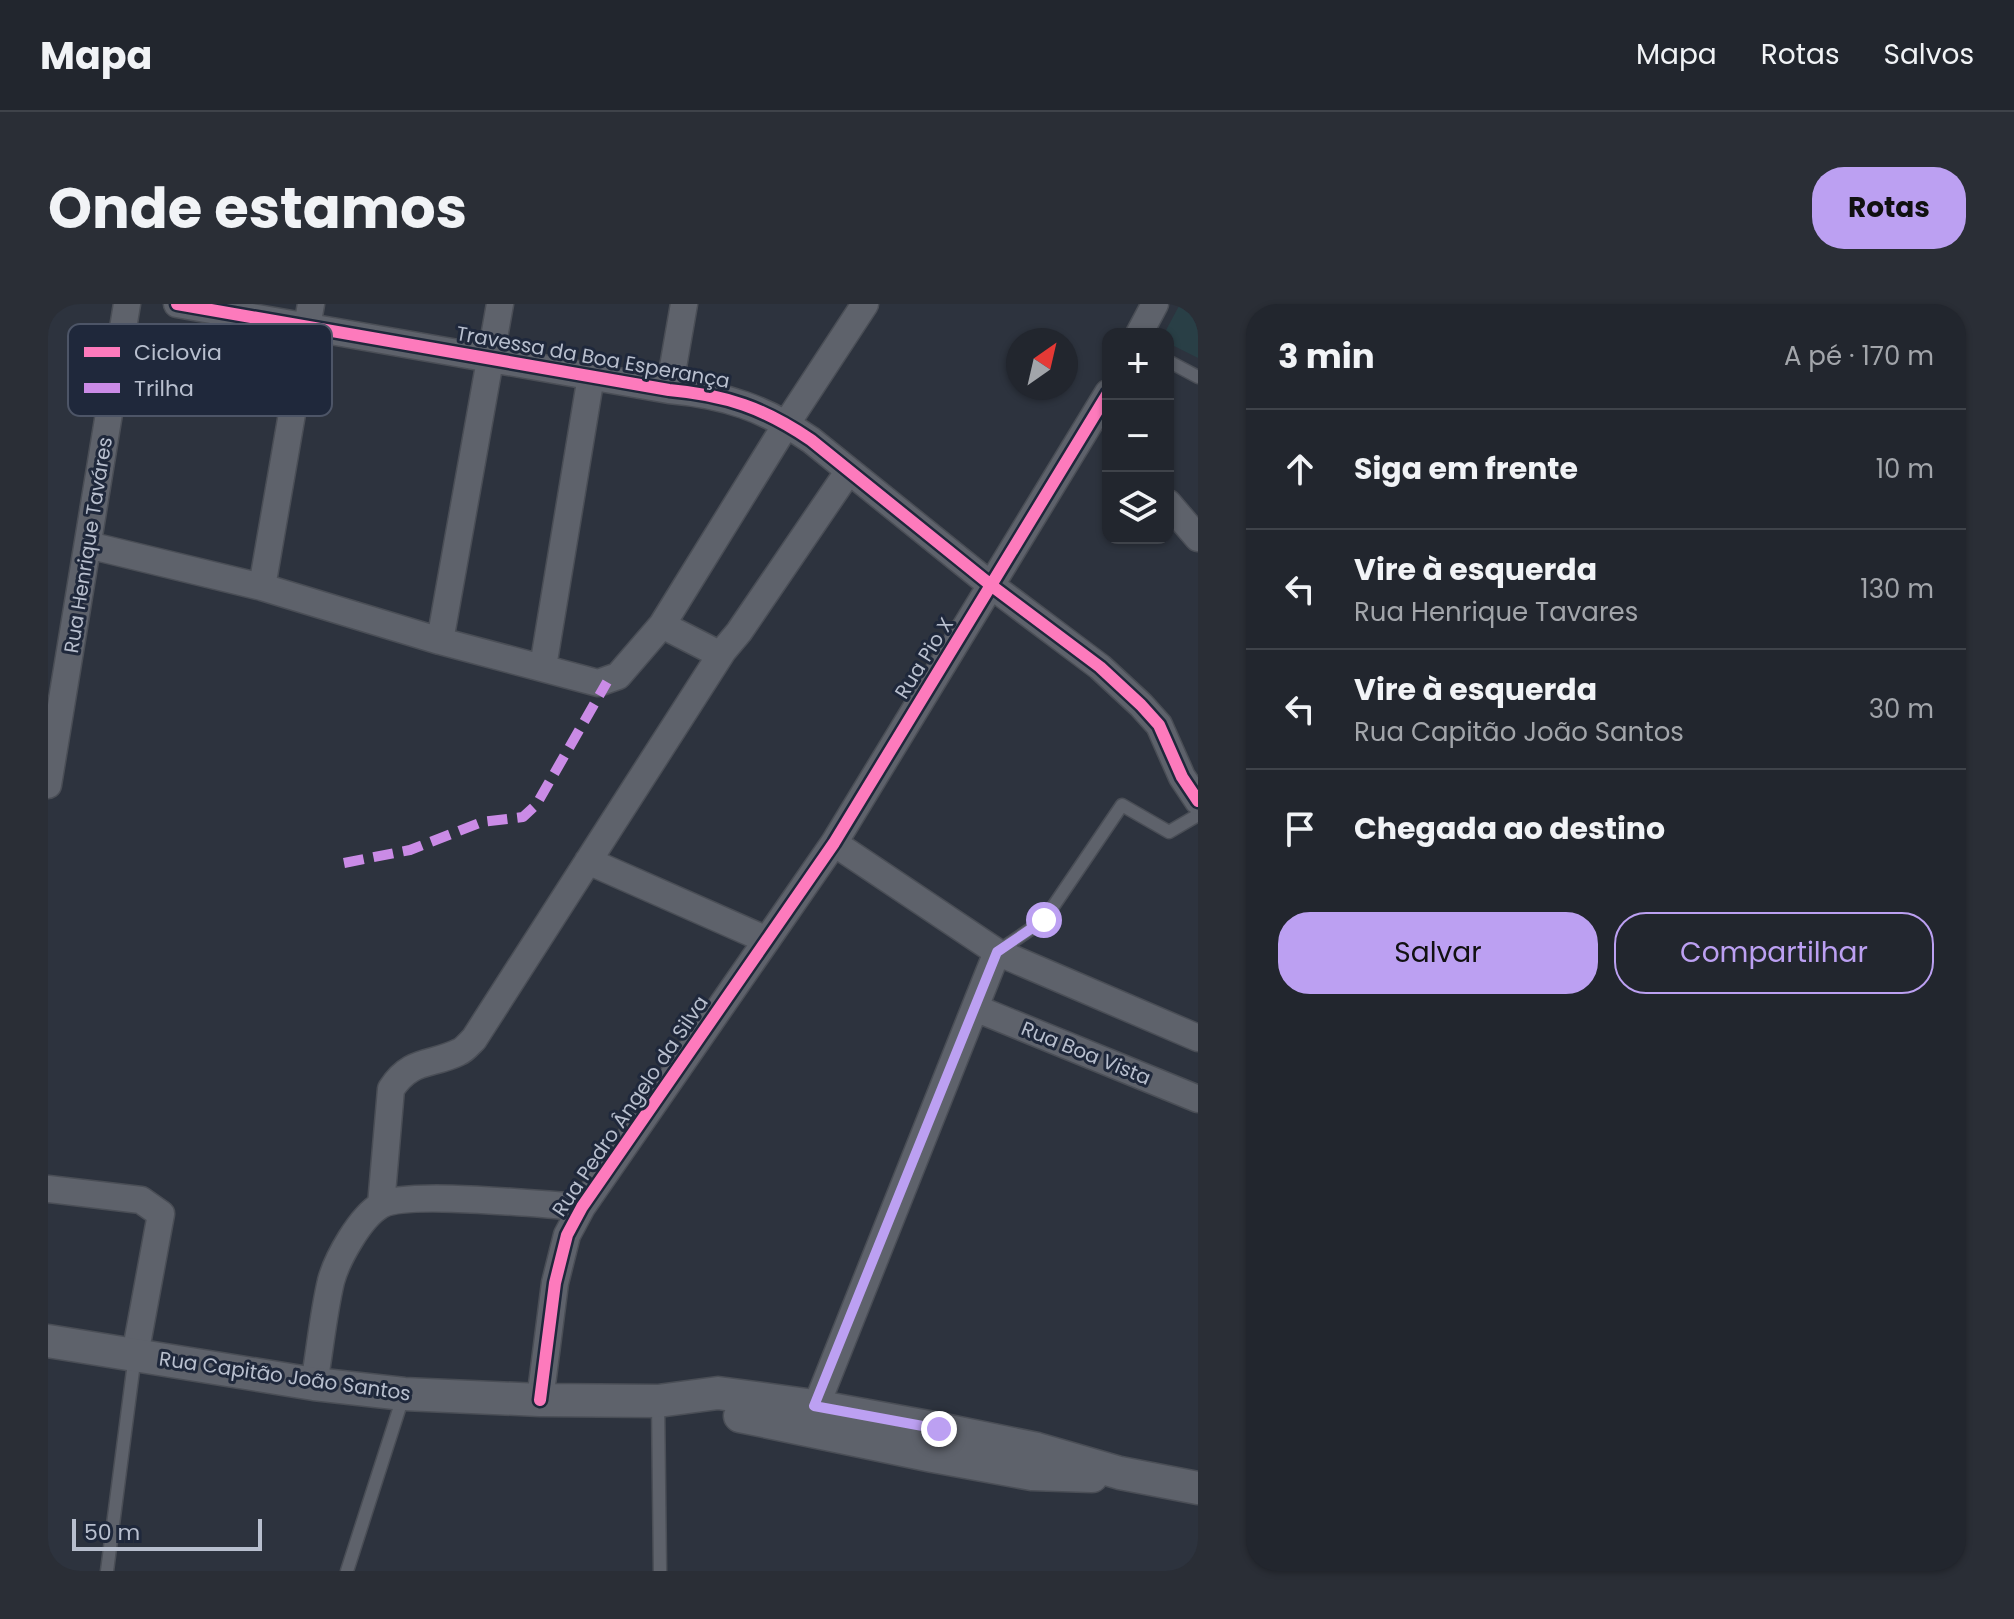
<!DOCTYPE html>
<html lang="pt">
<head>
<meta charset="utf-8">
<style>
	body { margin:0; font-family:Poppins,sans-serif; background:#2a2e36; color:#f1f3f6 }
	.controls { position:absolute; right:24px; top:24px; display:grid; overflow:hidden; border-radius:16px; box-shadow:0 2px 6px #0004 }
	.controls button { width:72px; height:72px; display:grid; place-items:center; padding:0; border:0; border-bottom:2px solid #3f434a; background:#22262e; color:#f1f3f6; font:40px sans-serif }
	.compass { position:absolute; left:958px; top:24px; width:72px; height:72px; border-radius:50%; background:#22262e; box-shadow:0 2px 6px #0004; rotate:34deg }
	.scale { position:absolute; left:24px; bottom:20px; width:190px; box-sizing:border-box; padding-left:8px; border:4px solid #b8bfce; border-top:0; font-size:22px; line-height:28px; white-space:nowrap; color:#b8bfce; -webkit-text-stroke:6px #1f283b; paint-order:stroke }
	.stop { position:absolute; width:24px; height:24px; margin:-18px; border:6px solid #bca0f2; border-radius:50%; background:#fff }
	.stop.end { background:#bca0f2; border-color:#fff; box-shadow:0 2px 8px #0008 }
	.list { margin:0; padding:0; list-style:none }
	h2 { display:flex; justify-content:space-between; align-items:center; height:104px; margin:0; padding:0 32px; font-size:34px }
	h2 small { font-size:26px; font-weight:400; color:#a2a5aa }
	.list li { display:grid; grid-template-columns:52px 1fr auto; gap:24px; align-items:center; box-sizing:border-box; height:120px; padding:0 32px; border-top:2px solid #3f434a }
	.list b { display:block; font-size:30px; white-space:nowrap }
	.list p { margin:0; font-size:26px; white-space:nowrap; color:#a2a5aa }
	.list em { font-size:26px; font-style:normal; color:#a2a5aa }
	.actions { display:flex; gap:16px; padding:24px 32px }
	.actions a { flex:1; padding:18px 0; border:2px solid #bca0f2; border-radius:32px; text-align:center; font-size:28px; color:#bca0f2 }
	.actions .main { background:#bca0f2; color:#111 }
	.icon { flex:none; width:44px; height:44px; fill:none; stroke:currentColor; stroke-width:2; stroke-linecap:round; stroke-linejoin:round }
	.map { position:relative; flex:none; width:1150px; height:1267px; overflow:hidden; border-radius:32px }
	header { display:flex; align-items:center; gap:48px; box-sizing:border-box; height:112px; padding:0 40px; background:#22262e; border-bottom:2px solid #3f434a }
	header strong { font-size:38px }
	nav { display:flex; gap:44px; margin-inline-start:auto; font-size:28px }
	.intro { display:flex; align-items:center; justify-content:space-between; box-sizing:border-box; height:192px; padding:0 48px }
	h1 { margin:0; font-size:56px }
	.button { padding:20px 36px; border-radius:32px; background:#bca0f2; color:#111; font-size:28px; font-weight:700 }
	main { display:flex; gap:48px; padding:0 48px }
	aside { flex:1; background:#22262e; border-radius:32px; box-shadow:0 2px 6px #0004 }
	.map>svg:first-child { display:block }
</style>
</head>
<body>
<header>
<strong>Mapa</strong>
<nav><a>Mapa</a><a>Rotas</a><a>Salvos</a></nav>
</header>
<div class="intro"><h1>Onde estamos</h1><a class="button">Rotas</a></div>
<main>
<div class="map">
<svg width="1150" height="1267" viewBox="0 0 1150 1267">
	<rect width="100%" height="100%" fill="#2d333e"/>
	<path fill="#293f46" d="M1132,0H1150V54L1120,39V30H1116Z"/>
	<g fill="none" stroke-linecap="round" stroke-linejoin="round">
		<g stroke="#4a4e56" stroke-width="15">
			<path id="service" d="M1120,57L1150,73
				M949,648L996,616L1074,501L1121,528L1150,511
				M610,1098L612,1267
				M59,1267L87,1051
				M299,1267L355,1093"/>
		</g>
		<g stroke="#4a4e56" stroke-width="29">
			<path id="minor" d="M129,0L621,86C678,91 716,104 763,136L944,282L1052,363L1093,401L1111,421L1134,473L1150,497
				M1091,30L1107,0
				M621,86L636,0
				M1120,199L1150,234
				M40,241L214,283L392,337L550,379L570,372L614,321L739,119L817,0
				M214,283L263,0
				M614,321L667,348L675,347L691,328L800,168
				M392,337L452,0
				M495,363L543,72
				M0,481L79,0
				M786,539L949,648L1150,734
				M540,557L719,636
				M927,704L1150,795
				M0,885L93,896L113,910L87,1051
				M333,901L343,785C363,754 383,762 411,748C416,746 421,740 426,735L675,347
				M266,1080C272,1046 275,1011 283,977C289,955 312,913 333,901C360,886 495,901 534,903
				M492,1096L507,979L519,931L534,903L786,539L1060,89
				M761,1120L949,648"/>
		</g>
		<g stroke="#4a4e56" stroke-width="35">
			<path id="tertiary" d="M0,1037L266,1080L356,1090L492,1096L610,1097L670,1089L766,1102L891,1125L989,1145L1072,1169L1150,1184
				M692,1112L885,1152L984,1170L1044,1172"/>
		</g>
		<use href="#service" stroke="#5e626b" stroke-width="12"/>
		<use href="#minor" stroke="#5e626b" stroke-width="26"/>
		<use href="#tertiary" stroke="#5e626b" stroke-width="32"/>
		<path stroke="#ca8be6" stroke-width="10" stroke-dasharray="20 10" stroke-linecap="butt" d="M296,559L362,546L434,518L475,513L488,501L559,378"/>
		<g stroke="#1f283b" stroke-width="17">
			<path id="cycleway" d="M129,0L621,86C678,91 716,104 763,136L944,282L1052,363L1093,401L1111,421L1134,473L1150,497
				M492,1096L507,979L519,931L534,903L786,539L1060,89"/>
		</g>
		<use href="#cycleway" stroke="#fd7abc" stroke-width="12"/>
	</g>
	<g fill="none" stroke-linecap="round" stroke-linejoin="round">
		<path stroke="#bca0f2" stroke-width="10" d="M891,1125L766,1102L949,648L996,616"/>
	</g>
	<g text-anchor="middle" stroke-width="6" stroke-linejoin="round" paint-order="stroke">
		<g font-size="20" fill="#b8bfce" stroke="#1f283b">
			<text transform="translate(545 53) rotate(10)" y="7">Travessa da Boa Esperança</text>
			<text transform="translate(40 241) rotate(-81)" y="7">Rua Henrique Taváres</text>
			<text transform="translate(876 354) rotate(-58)" y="7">Rua Pio X</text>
			<text transform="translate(1038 749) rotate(22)" y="7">Rua Boa Vista</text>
			<text transform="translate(582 802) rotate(-56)" y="7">Rua Pedro Ângelo da Silva</text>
			<text transform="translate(237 1072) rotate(8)" y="7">Rua Capitão João Santos</text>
		</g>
	</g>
	<rect x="20" y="20" width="264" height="92" rx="12" fill="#1f283b" stroke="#4d5567" stroke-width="2"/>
	<rect x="36" y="43" width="36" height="10" fill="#fd7abc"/>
	<rect x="36" y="79" width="36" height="10" fill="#ca8be6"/>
	<g font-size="22" fill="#b8bfce">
		<text x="86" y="56">Ciclovia</text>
		<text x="86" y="92">Trilha</text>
	</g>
</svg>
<div class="controls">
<button>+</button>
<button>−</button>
<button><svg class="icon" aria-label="layers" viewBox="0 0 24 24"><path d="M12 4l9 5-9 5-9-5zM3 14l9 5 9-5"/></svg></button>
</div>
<svg class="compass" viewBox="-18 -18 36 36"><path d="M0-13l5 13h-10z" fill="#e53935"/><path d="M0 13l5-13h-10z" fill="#a2a5aa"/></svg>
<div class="scale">50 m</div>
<div class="stop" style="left:996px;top:616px"></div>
<div class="stop end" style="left:891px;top:1125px"></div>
</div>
<aside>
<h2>3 min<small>A pé · 170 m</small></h2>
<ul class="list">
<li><svg class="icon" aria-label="ahead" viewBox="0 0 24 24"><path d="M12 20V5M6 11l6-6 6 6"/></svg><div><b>Siga em frente</b></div><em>10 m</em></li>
<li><svg class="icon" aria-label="left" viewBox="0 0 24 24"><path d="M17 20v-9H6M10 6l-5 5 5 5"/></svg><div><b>Vire à esquerda</b><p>Rua Henrique Tavares</p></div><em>130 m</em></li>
<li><svg class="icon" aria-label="left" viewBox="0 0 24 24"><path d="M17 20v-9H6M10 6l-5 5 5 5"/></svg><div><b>Vire à esquerda</b><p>Rua Capitão João Santos</p></div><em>30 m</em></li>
<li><svg class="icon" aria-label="arrive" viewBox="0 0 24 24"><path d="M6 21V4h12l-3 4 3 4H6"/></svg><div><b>Chegada ao destino</b></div></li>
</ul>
<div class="actions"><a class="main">Salvar</a><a>Compartilhar</a></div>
</aside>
</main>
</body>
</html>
